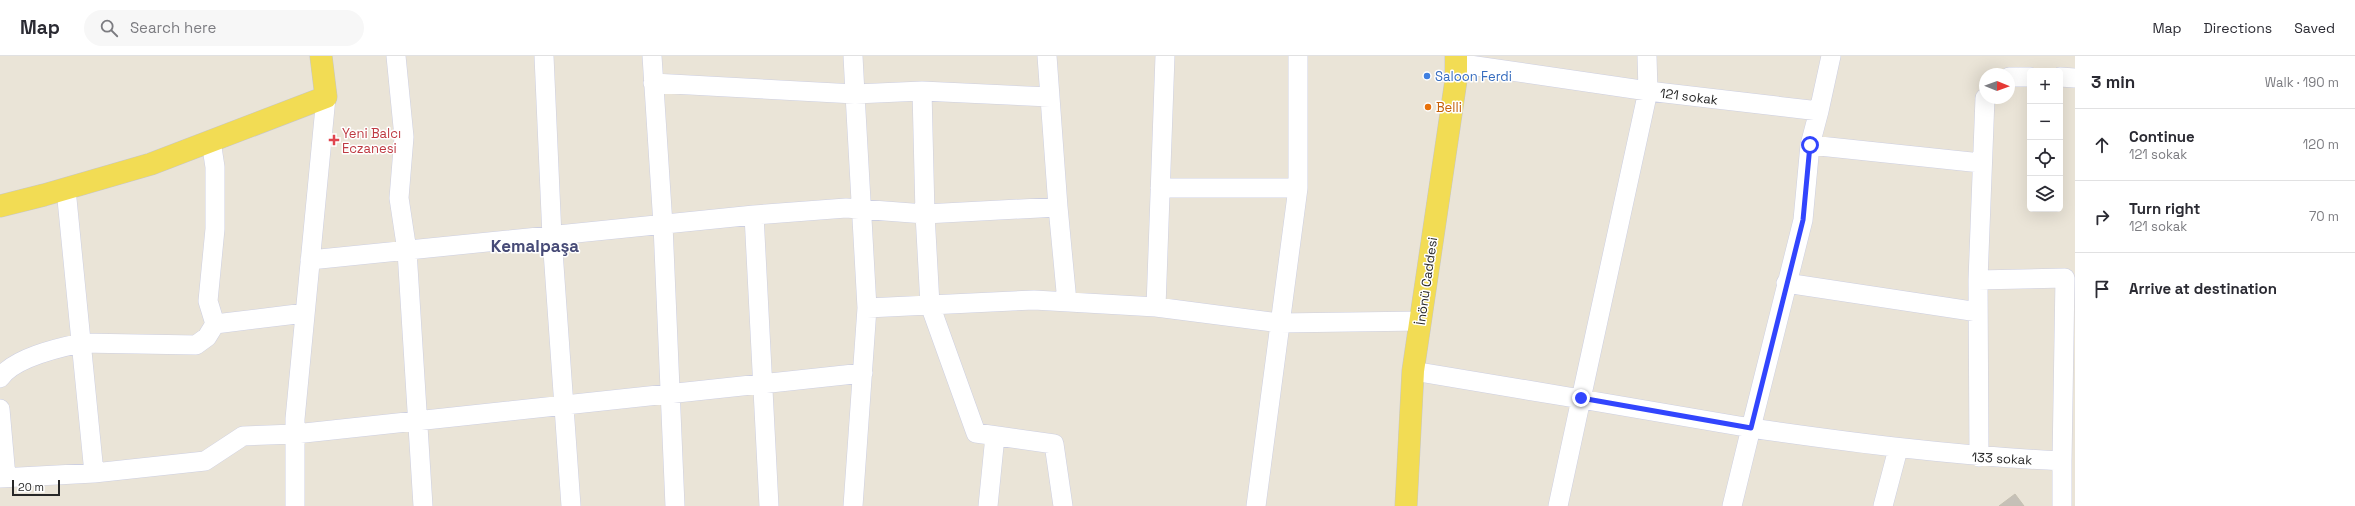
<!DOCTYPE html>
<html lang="en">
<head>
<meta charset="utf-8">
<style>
	body { margin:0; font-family:"Space Grotesk",sans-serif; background:#f7f7f7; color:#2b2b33 }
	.controls { position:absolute; right:12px; top:12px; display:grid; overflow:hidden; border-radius:6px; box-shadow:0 4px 16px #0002 }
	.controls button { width:36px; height:36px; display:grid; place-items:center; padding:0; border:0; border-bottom:1px solid #e1e1e2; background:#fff; color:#2b2b33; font:20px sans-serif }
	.compass { position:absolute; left:1979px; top:12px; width:36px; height:36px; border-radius:50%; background:#fff; box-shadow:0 4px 16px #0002; rotate:91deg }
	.scale { position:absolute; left:12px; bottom:10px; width:48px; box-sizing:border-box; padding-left:4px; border:2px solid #272727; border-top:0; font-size:11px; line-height:14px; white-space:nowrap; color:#272727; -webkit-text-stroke:3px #fff; paint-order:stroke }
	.stop { position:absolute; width:12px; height:12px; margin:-9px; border:3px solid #3245fd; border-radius:50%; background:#fff }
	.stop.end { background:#3245fd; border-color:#fff; box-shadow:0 1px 4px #0008 }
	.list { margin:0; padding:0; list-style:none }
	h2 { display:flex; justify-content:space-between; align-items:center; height:52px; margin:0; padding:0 16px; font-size:17px }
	h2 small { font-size:13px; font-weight:400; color:#7c7c81 }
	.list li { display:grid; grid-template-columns:26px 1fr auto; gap:12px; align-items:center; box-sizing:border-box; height:72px; padding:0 16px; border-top:1px solid #e1e1e2 }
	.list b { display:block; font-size:15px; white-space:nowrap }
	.list p { margin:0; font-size:13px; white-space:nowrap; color:#7c7c81 }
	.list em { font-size:13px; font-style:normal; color:#7c7c81 }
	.icon { flex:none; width:22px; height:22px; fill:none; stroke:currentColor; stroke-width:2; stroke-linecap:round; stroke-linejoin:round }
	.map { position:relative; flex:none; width:2075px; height:450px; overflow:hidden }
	header { display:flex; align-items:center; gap:24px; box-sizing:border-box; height:56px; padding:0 20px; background:#fff; border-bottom:1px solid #e1e1e2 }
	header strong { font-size:19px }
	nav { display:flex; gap:22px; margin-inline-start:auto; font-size:14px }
	.search { width:280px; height:36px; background:#f7f7f7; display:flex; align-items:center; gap:10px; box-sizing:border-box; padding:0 14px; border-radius:22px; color:#7c7c81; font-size:15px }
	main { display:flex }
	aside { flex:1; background:#fff }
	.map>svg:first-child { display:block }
</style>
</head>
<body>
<header>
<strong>Map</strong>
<div class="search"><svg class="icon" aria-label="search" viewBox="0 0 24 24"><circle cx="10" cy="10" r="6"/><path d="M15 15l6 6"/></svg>Search here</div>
<nav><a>Map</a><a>Directions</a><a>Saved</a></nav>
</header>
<main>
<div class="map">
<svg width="2075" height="450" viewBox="0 0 2075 450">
	<rect width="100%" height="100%" fill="#eae4d7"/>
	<path fill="#c5c0b7" stroke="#c5c0b1" d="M2015,438L2024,450H1999Z"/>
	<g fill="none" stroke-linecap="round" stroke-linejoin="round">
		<g stroke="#cdcfe1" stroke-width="20">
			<path id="minor" d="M396,0L404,81L399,142L407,195L423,450
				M544,0L552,181L571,450
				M652,0L663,169L675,450
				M853,0L855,38L922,35L925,158L1058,151L1067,246
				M1047,0L1058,151
				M1456,7L1648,35L1647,0
				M2009,21H2030
				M2060,21L2075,22
				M653,27L855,38L867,252
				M922,35L1050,41
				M1648,35L1819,55L1810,89L1803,164L1751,372L1581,343Z
				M1819,55L1831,0
				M211,85L215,111V173L208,245L215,268
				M1810,89L1981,107
				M1160,132H1298
				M66,133L94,417
				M310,204L754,159
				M1978,224L1985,42
				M1786,227L1978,256
				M1156,251L1165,0
				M1413,315L1581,343L1558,450
				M0,322C14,302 57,292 81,287L196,289L207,281L215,268L305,257
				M0,353L6,421
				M1979,401L1978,224L2065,222L2062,405
				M0,422L94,417L205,405L243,380L295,378L863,317
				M295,450V363L326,41
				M769,450L754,159L846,152L925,158L930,249L976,377L1054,388L1063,450
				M853,450L867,252L1034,244L1156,251L1280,267L1421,265
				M988,450L995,380
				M1256,450L1298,132V0
				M1732,450L1751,372C1855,387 1957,400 2062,405V450
				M1883,450L1898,393"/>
		</g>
		<g stroke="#c7c7c7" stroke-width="23">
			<path id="major" d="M0,150L44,139L151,108L326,41L321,0
				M1406,450L1413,315L1456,24V0"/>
		</g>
		<use href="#minor" stroke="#fff" stroke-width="19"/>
		<use href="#major" stroke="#f2dc54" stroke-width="22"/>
	</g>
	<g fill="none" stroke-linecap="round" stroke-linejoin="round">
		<path stroke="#3245fd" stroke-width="5" d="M1581,342L1751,372L1803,164L1810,89"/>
	</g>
	<circle fill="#3f7fe0" stroke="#fff" stroke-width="1.5" cx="1427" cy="20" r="4"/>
	<circle fill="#e8710a" stroke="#fff" stroke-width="1.5" cx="1428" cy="51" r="4"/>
	<path fill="#e0444e" stroke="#fff" stroke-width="1.5" d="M332 78h4v4h4v4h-4v4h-4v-4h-4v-4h4z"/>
	<g text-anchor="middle" stroke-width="3" stroke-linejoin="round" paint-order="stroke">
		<g font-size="13" fill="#366cbe" stroke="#fff" text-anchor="start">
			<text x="1435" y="25">Saloon Ferdi</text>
		</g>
		<g font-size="13" fill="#272727" stroke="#fff">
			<text transform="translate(1689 40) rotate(7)" y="5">121 sokak</text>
			<text transform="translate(1426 225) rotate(-82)" y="5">İnönü Caddesi</text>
			<text transform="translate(2002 402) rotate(3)" y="5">133 sokak</text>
		</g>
		<g font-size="13" fill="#c56008" stroke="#fff" text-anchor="start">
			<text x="1436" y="56">Belli</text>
		</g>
		<g font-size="13" fill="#be3a42" stroke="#fff" text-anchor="start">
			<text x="342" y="82">Yeni Balcı<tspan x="342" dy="15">Eczanesi</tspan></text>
		</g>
		<g font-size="17" font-weight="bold" fill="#474b77" stroke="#fff">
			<text x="535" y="196">Kemalpaşa</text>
		</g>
	</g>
</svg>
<div class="controls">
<button>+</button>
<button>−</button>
<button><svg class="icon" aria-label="locate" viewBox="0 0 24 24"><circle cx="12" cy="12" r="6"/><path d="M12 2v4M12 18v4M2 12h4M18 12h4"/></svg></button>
<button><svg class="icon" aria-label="layers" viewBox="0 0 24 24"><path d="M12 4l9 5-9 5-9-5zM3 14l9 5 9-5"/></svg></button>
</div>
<svg class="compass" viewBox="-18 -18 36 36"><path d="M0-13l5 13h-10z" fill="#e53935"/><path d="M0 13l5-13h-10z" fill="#7c7c81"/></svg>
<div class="scale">20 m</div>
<div class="stop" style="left:1810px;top:89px"></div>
<div class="stop end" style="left:1581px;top:342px"></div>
</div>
<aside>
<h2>3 min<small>Walk · 190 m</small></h2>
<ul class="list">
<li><svg class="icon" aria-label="ahead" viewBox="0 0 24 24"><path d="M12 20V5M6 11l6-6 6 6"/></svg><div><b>Continue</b><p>121 sokak</p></div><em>120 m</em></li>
<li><svg class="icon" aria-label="right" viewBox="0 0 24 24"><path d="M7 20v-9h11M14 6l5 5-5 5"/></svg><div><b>Turn right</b><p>121 sokak</p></div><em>70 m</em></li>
<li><svg class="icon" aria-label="arrive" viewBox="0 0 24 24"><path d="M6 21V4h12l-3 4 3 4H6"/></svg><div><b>Arrive at destination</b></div></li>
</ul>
</aside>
</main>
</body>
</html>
